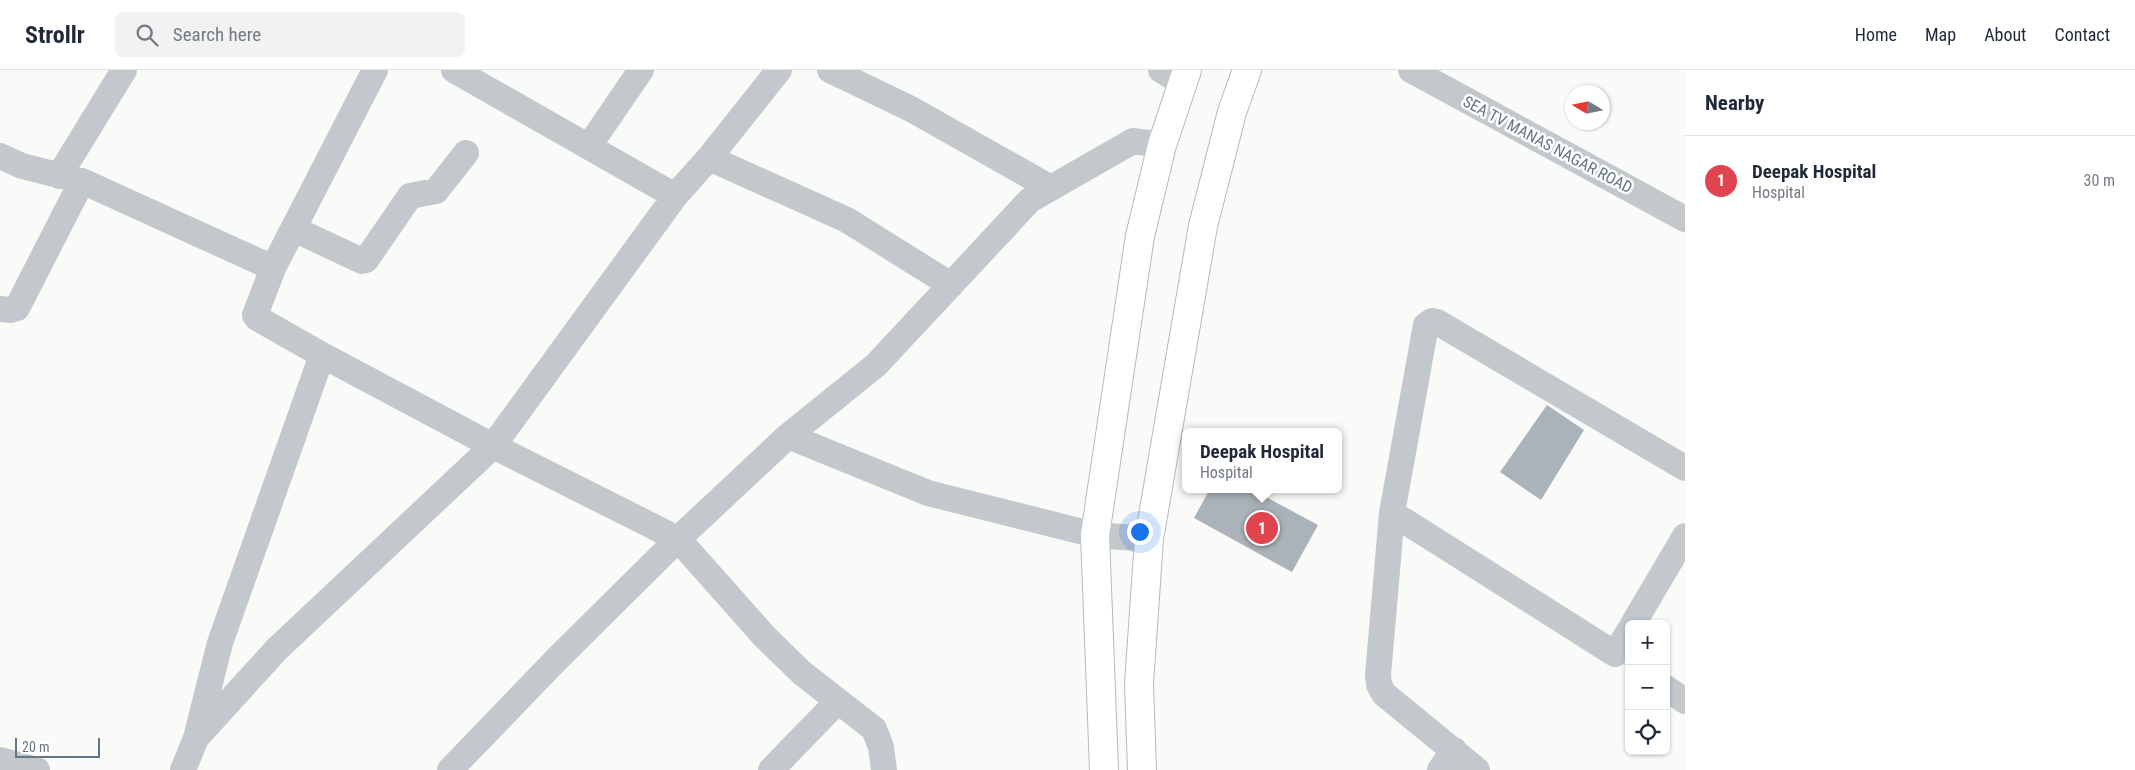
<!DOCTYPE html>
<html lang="en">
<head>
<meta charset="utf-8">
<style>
	body { margin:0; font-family:"Roboto Condensed",sans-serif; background:#f2f2f3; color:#1f2937 }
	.controls { position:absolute; right:15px; bottom:15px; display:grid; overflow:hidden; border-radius:8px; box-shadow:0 1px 4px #0004 }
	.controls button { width:45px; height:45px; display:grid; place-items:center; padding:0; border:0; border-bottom:1px solid #e0e1e3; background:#fff; color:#1f2937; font:25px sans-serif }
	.compass { position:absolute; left:1565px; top:15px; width:45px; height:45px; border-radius:50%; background:#fff; box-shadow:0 1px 4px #0004; rotate:280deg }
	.scale { position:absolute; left:15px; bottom:12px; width:85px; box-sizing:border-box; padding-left:5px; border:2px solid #657683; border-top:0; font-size:14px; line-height:18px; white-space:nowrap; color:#657683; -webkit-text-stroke:4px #fff; paint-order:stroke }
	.you { position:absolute; left:1139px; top:461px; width:18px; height:18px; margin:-12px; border:4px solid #fff; border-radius:50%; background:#1a73e8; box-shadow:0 0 0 8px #1a73e833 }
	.badge { display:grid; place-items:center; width:32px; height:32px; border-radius:50%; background:#7c3aed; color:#fff; font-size:16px; font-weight:700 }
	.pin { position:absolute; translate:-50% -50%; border:2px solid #fff; box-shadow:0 1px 5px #0006 }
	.popup { position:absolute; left:1182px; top:358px; width:160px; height:65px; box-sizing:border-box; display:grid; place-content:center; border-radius:8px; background:#fff; filter:drop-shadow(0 1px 4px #0005); font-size:16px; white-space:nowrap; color:#747a83 }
	.popup b { font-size:19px; color:#1f2937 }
	.popup::after { content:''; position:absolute; left:50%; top:100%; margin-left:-10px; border:10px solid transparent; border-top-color:#fff }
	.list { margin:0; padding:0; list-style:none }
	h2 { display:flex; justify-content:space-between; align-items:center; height:65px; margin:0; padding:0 20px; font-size:21px }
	h2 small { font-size:16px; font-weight:400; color:#747a83 }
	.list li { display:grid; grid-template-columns:32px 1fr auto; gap:15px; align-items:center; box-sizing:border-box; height:90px; padding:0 20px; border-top:1px solid #e0e1e3 }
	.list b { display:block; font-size:19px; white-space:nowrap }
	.list p { margin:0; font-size:16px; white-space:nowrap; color:#747a83 }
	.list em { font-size:16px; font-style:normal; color:#747a83 }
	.icon { flex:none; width:28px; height:28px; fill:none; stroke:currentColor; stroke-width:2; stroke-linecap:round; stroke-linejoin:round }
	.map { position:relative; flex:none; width:1685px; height:700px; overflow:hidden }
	header { display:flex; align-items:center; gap:30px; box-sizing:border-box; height:70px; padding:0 25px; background:#fff; border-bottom:1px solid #e0e1e3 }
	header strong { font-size:24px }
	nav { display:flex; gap:28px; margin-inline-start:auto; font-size:18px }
	.search { width:350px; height:45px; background:#f2f2f3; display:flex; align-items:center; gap:12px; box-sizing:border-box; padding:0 18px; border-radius:8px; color:#747a83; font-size:19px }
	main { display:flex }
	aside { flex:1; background:#fff }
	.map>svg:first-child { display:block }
</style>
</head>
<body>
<header>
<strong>Strollr</strong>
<div class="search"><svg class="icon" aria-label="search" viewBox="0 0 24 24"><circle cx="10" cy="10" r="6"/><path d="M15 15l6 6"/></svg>Search here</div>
<nav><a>Home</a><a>Map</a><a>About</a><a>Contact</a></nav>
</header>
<main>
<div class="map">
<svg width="1685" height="700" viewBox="0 0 1685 700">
	<rect width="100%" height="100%" fill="#fafaf8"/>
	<path fill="#aab3b9" d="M1547,335L1584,360L1541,430L1500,402Z
		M1210,419H1251L1318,455L1292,502L1194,448Z"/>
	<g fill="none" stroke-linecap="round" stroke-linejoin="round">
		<g stroke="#b3babf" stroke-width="30">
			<path id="secondary" d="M1104,700L1095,465L1140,166L1162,75L1187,0
				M1142,700L1139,614L1149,469L1203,156L1232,42L1247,0"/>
		</g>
		<path stroke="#c3c8cc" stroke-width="26" d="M375,0L273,198L255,245L257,248L322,285L493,376L675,126L709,88L779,0
			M454,0L675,126
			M830,0L911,39L1051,118
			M1161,0L1182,13
			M1411,0L1685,149
			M589,76L641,0
			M0,86L22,96L82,111L273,198
			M709,88L847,150L951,215
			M59,106L124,0
			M294,159L362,191L366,190L410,126L436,121L466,83
			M0,239L11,240L17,238L82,111
			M788,366L928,423L1095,465L1149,469
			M1392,443L1615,584L1629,561
			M1633,554L1685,466
			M1666,618L1685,631
			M197,664L220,573L322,285
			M0,690L37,700
			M183,700L196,668L277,579L493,376L678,469L765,567L802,603L874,659L881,677L884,700
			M450,700L557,589L678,469L788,366L876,295L1030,130L1133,71L1162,75
			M771,700L838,631
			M1440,700L1454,680
			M1477,700L1384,624L1379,615L1378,605L1392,443L1426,255L1432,251L1437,252L1685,398"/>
		<use href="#secondary" stroke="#fff" stroke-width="28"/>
	</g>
	<g text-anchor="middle" stroke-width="5" stroke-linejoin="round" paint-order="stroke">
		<g font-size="16" fill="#657683" stroke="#fff">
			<text transform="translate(1548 74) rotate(28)" y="6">SEA TV MANAS NAGAR ROAD</text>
		</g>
	</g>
</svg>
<div class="controls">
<button>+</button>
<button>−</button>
<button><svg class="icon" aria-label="locate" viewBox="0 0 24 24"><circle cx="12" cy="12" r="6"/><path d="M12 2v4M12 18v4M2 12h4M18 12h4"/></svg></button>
</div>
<svg class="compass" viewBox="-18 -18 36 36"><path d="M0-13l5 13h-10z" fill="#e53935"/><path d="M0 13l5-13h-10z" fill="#747a83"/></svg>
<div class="scale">20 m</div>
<div class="you"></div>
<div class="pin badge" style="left:1262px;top:458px;background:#e0444e">1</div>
<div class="popup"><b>Deepak Hospital</b>Hospital</div>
</div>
<aside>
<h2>Nearby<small></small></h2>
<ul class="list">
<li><span class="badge" style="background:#e0444e">1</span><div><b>Deepak Hospital</b><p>Hospital</p></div><em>30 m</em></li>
</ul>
</aside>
</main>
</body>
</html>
